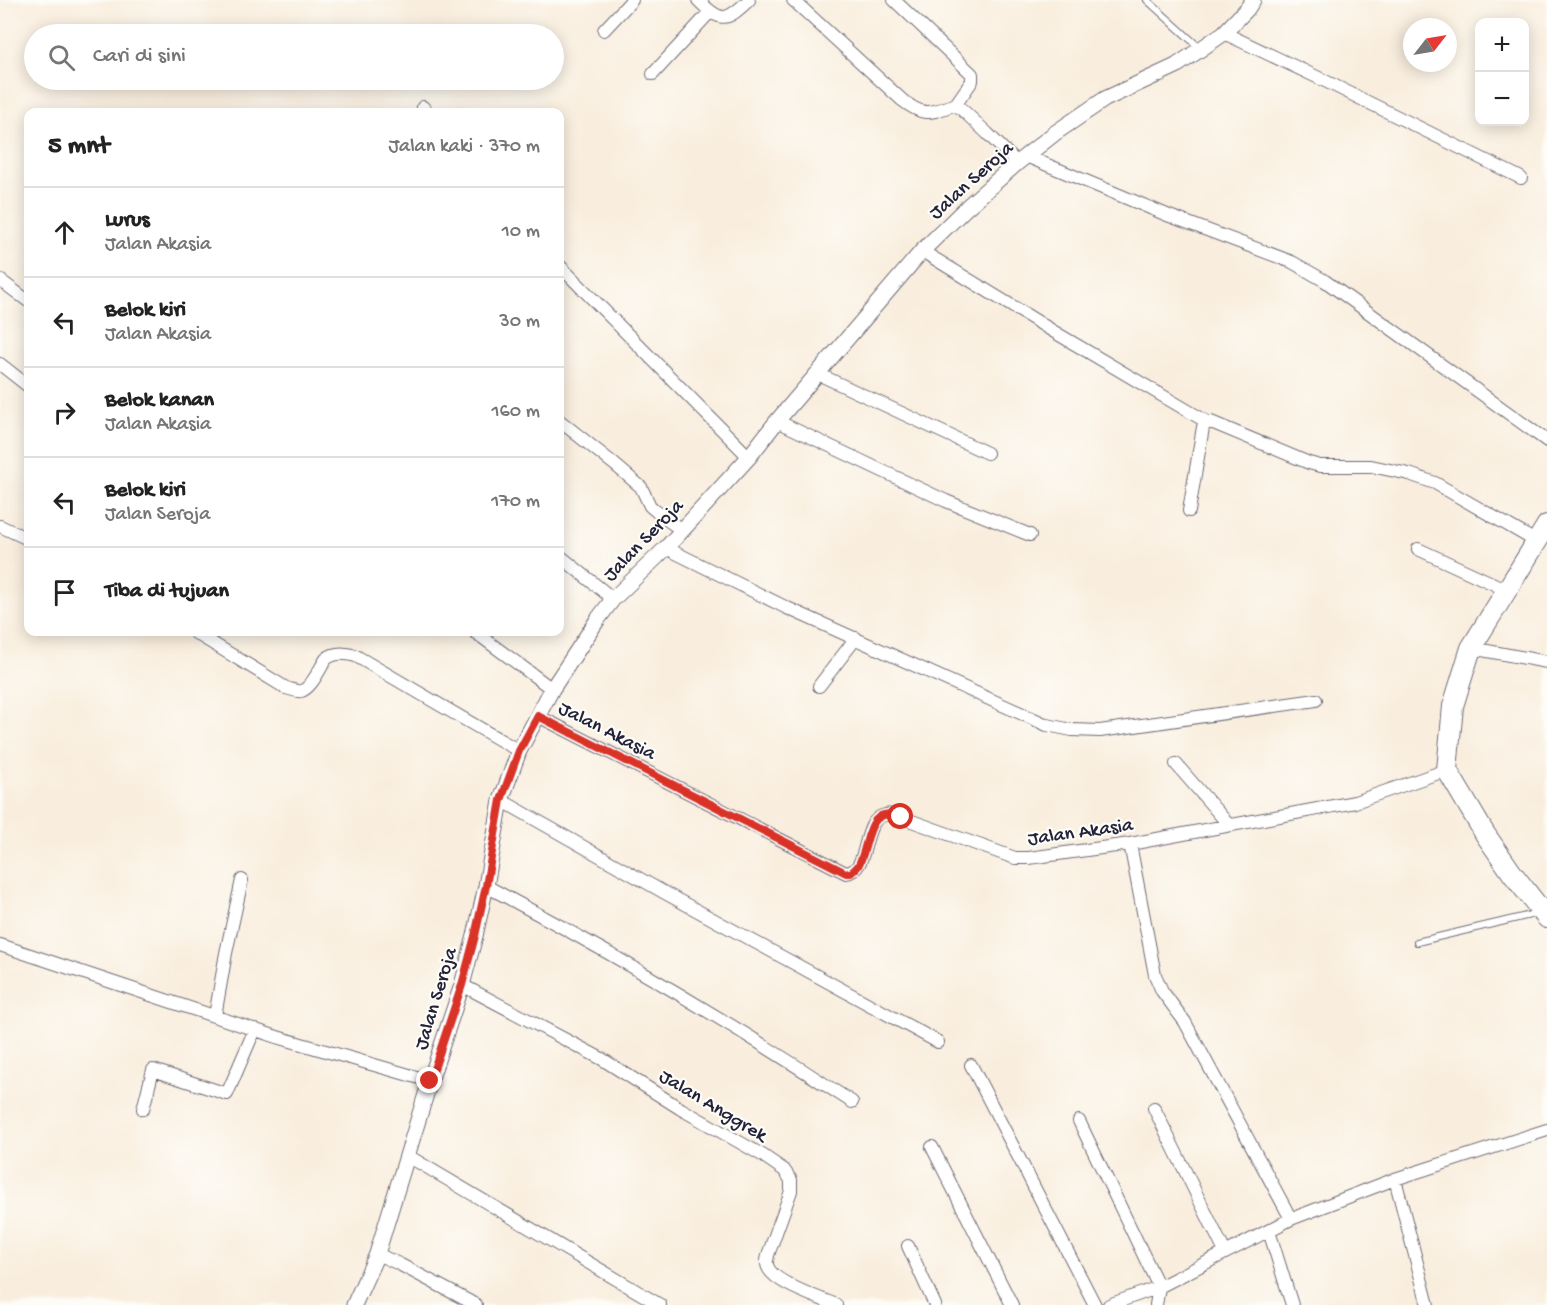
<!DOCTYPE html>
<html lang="id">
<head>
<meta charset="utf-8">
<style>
	body { margin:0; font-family:"Gochi Hand",sans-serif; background:#f6f6f6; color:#222 }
	.controls { position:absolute; right:18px; top:18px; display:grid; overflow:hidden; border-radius:12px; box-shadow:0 3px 15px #0003 }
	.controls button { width:54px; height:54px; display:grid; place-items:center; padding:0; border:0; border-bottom:2px solid #e0e0e0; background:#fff; color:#222; font:30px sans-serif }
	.compass { position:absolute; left:1403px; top:18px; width:54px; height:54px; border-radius:50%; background:#fff; box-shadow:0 3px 15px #0003; rotate:59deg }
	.stop { position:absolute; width:18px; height:18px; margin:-14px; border:4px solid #d93025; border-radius:50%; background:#fff }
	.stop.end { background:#d93025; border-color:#fff; box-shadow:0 2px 6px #0008 }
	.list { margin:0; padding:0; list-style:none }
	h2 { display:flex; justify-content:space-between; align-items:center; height:78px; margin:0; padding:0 24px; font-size:26px }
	h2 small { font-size:20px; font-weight:400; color:#767676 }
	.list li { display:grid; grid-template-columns:39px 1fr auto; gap:18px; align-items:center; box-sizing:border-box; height:90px; padding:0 24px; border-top:2px solid #e0e0e0 }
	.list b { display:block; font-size:22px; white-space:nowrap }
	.list p { margin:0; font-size:20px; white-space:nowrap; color:#767676 }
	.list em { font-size:20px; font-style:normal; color:#767676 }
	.icon { flex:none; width:33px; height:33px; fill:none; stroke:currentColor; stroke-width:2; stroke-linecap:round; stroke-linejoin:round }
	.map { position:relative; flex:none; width:1547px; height:1305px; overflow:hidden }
	.search { position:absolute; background:#fff; box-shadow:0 3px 15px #0003; left:24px; top:24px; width:540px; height:66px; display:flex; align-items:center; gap:15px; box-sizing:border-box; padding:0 21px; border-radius:33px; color:#767676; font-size:22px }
	.panel { position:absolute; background:#fff; box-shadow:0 3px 15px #0003; left:24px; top:108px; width:540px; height:528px; border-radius:12px }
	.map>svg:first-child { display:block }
</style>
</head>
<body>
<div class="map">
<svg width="1547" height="1305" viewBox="0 0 1547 1305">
	<rect width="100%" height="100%" fill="#fdfcf7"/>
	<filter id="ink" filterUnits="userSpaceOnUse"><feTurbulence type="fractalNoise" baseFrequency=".0167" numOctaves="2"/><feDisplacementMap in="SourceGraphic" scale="12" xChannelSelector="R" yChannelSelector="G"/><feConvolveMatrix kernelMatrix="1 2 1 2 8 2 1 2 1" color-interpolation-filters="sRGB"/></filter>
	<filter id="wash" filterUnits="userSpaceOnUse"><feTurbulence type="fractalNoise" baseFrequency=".008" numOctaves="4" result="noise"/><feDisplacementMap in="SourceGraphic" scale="24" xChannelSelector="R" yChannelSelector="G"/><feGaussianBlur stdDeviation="1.35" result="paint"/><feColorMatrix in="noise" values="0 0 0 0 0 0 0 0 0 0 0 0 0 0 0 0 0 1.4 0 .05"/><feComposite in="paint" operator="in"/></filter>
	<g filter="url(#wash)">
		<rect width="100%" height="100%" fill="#f9eede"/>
	</g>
	<g filter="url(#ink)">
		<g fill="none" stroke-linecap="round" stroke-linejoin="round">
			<g stroke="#6d6974" stroke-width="8">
				<path id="service" d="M1147,0L1200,48
					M1417,942L1539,913"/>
			</g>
			<g stroke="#6d6974" stroke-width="14">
				<path id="minor" d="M698,0C721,23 726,22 749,0
					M793,0L902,100C925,118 930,113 956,104L987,133L1017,163
					M894,0L972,74V81L956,104
					M604,30L632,0
					M1224,33L1319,78L1521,178
					M653,74L710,12
					M423,107L427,112
					M1026,156L1167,215L1292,262L1325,281L1547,441
					M922,251L1051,330L1207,422
					M560,266L749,457
					M0,280L28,301
					M0,364L28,386
					M818,374L987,453
					M560,421L614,464L641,487L650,506L663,517L682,530
					M777,421L946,501L1030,535
					M1189,511L1203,427L1207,422H1211L1309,463L1320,466H1371L1409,474L1435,483L1537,542
					M0,526L28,539
					M666,548L785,607L1047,725L1072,730L1100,731L1316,700
					M1418,549L1507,590
					M560,556L613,599
					M194,632L286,688C291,689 296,692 301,691C311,689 320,668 326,659C334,652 346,653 356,656L519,751
					M475,632L552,689
					M1471,648L1547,662
					M819,686L856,638
					M538,716L846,873C871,871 860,820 885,815C889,814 892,815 895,815L1015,858H1029L1130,844L1355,802L1447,770
					M1176,764L1229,825
					M501,800L665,893L938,1042
					M1130,844L1155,975L1162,991L1185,1022L1291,1219
					M486,886C611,952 733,1024 852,1102
					M0,945L277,1037L430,1081
					M462,985L602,1059L681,1109L762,1155L784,1170L791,1180V1191L768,1255C768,1258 766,1261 767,1264C769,1282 820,1298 836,1305
					M215,1016L226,953L242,880
					M971,1065L1095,1305
					M1154,1108L1225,1252
					M143,1109L153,1070L227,1094L255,1029
					M1079,1121L1159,1287L1156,1305
					M932,1147L1012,1305
					M408,1156L660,1305
					M1395,1179L1428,1305
					M1269,1231L1292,1305
					M908,1246L935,1305
					M377,1254L399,1264L476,1305
					M1109,1305L1159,1287L1291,1219L1395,1179L1547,1130"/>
			</g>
			<g stroke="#6d6974" stroke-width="17">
				<path id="tertiary" d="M354,1305L377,1254L430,1081L462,985L475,936L486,886L501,800L519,751L552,689L598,619L613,599L666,548L749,457L777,421L922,251L967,207L1017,163L1055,133L1105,99L1176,66L1224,33L1247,9L1253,0"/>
			</g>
			<g stroke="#6d6974" stroke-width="22">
				<path id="primary" d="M1547,525L1471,648L1453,706L1447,770L1485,834L1512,873L1547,918"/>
			</g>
			<use href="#service" stroke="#fff" stroke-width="6"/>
			<use href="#minor" stroke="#fff" stroke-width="12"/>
			<use href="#tertiary" stroke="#fff" stroke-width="15"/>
			<use href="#primary" stroke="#fff" stroke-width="20"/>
		</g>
	</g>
	<g fill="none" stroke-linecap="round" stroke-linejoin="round" filter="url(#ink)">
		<path stroke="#d93025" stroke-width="8" d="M430,1081L462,985L475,936L486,886L501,800L519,751L538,716L846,873H851C853,871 856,869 858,866C870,847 865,803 901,817"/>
	</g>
	<g text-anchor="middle" stroke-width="4.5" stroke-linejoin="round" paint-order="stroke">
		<g font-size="20" fill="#22223b" stroke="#fdfcf7">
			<text transform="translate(970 179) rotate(-42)" y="7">Jalan Seroja</text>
			<text transform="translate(642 539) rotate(-46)" y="7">Jalan Seroja</text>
			<text transform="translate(608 729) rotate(27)" y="7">Jalan Akasia</text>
			<text transform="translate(1080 830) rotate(-8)" y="7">Jalan Akasia</text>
			<text transform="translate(434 998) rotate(-73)" y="7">Jalan Seroja</text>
			<text transform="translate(714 1104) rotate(31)" y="7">Jalan Anggrek</text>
		</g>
	</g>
</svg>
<div class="controls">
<button>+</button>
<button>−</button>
</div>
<svg class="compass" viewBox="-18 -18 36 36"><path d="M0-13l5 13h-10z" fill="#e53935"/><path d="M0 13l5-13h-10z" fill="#767676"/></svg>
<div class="stop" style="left:901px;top:817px"></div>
<div class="stop end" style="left:430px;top:1081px"></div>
<div class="search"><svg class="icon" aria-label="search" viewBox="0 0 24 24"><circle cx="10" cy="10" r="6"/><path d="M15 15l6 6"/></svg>Cari di sini</div>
<section class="panel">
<h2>5 mnt<small>Jalan kaki · 370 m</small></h2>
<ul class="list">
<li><svg class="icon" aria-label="ahead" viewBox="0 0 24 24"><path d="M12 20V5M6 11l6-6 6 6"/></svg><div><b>Lurus</b><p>Jalan Akasia</p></div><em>10 m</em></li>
<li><svg class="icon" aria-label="left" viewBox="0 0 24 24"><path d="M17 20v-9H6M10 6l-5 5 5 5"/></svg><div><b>Belok kiri</b><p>Jalan Akasia</p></div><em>30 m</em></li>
<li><svg class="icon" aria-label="right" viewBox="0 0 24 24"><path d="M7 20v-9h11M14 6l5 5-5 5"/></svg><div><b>Belok kanan</b><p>Jalan Akasia</p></div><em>160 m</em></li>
<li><svg class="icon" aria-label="left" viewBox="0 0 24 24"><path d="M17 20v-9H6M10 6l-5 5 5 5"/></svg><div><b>Belok kiri</b><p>Jalan Seroja</p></div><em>170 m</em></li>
<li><svg class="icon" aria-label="arrive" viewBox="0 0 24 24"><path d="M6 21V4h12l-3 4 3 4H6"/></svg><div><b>Tiba di tujuan</b></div></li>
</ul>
</section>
</div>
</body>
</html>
